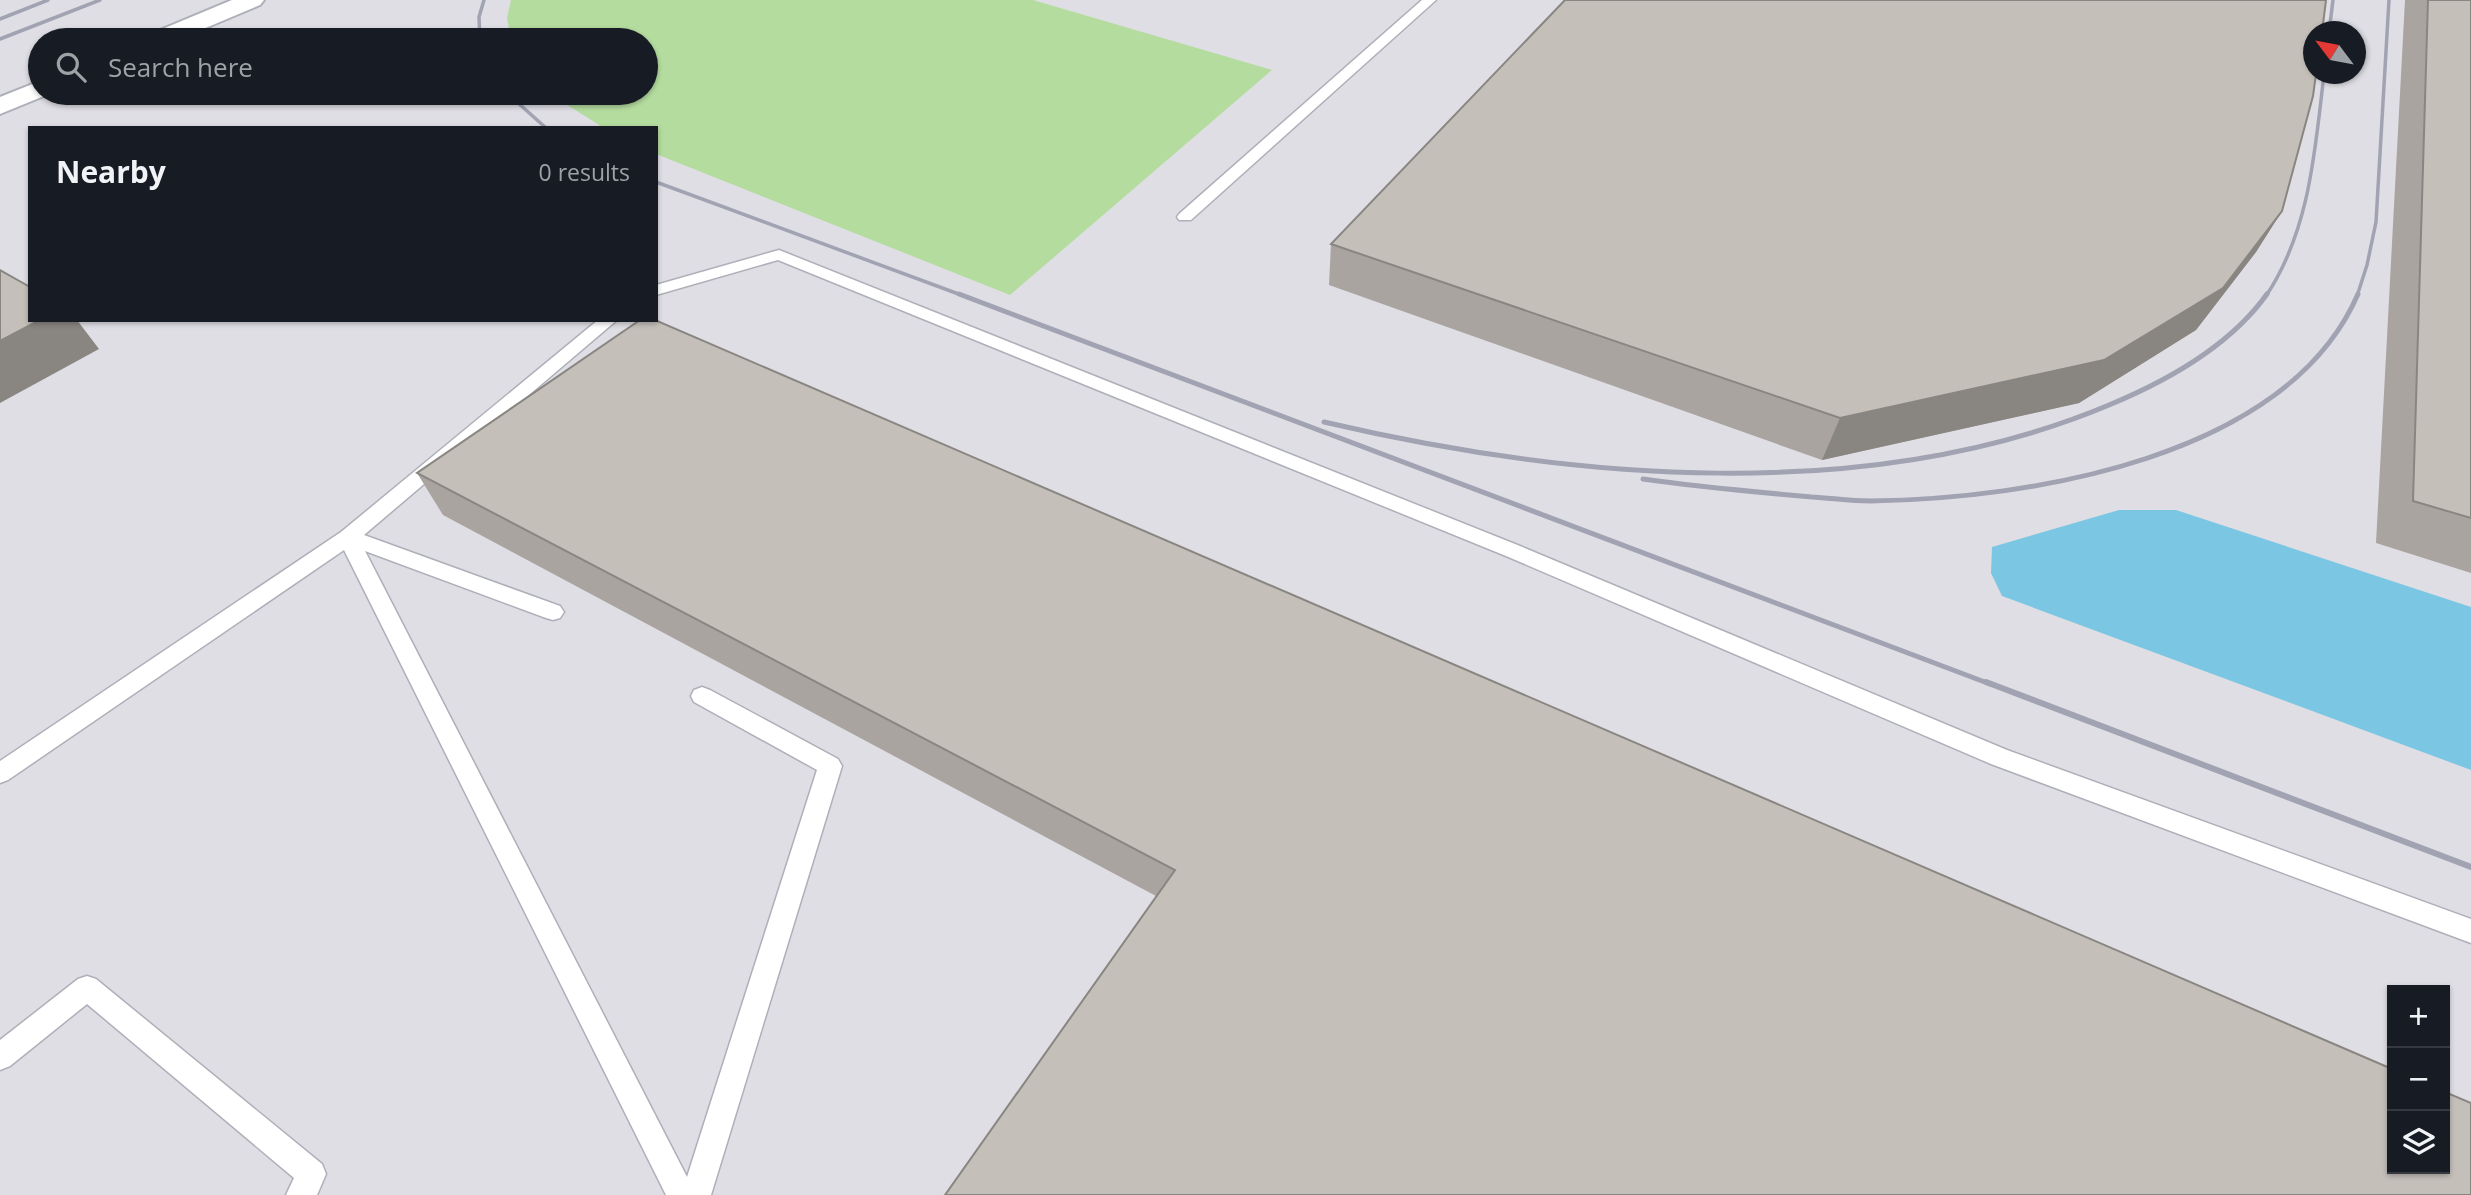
<!DOCTYPE html>
<html lang="en">
<head>
<meta charset="utf-8">
<style>
	body { margin:0; font-family:"Open Sans",sans-serif; background:#242831; color:#f1f3f6 }
	.controls { position:absolute; right:21px; bottom:21px; display:grid; overflow:hidden; border-radius:0px; box-shadow:0 2px 5px #0004 }
	.controls button { width:63px; height:63px; display:grid; place-items:center; padding:0; border:0; border-bottom:2px solid #363941; background:#171b24; color:#f1f3f6; font:35px sans-serif }
	.compass { position:absolute; left:2303px; top:21px; width:63px; height:63px; border-radius:50%; background:#171b24; box-shadow:0 2px 5px #0004; rotate:302deg }
	.list { margin:0; padding:0; list-style:none }
	h2 { display:flex; justify-content:space-between; align-items:center; height:91px; margin:0; padding:0 28px; font-size:30px }
	h2 small { font-size:23px; font-weight:400; color:#9ea1a6 }
	.icon { flex:none; width:38px; height:38px; fill:none; stroke:currentColor; stroke-width:2; stroke-linecap:round; stroke-linejoin:round }
	.map { position:relative; flex:none; width:2471px; height:1195px; overflow:hidden }
	.search { position:absolute; background:#171b24; box-shadow:0 2px 5px #0004; left:28px; top:28px; width:630px; height:77px; display:flex; align-items:center; gap:18px; box-sizing:border-box; padding:0 24px; border-radius:38px; color:#9ea1a6; font-size:26px }
	.panel { position:absolute; background:#171b24; box-shadow:0 2px 5px #0004; left:28px; top:126px; width:630px; height:196px; border-radius:0px }
	.map>svg:first-child { display:block }
</style>
</head>
<body>
<div class="map">
<svg width="2471" height="1195" viewBox="0 0 2471 1195">
	<rect width="100%" height="100%" fill="#ebe5de"/>
	<path fill="#dfdee4" fill-rule="evenodd" d="M0,0H2471V1195H0ZM2314,32H2356V74H2314ZM40,40H646V93H40ZM30,128H656V320H30ZM2392,990H2445V1169H2392Z"/>
	<path fill="#b4dc9f" d="M511,0H1033L1272,70L1010,295L656,154V128H604L564,103L554,93H646V40H511L507,18Z"/>
	<path fill="#7bc7e3" d="M2119,510H2176L2471,607V770L2002,596L1991,573L1992,547Z"/>
	<g fill="none" stroke-linecap="round" stroke-linejoin="round">
		<g stroke="#aeb0b9" stroke-width="3">
			<path id="lane" d="M1422,0H1436L1191,220H1179L1177,217L1179,214Z
				M779,250L1520,546L2007,750L2471,919V943L1991,764L1506,556L778,260L656,295V285Z
				M598,320H617L364,535L560,606L564,612L560,618L553,620L546,618L365,551L687,1177L817,770L694,702L691,696L694,690L702,687L710,690L838,759L842,766L711,1195H666L344,550L8,780L0,783V761L341,532Z
				M87,976L96,979L322,1164L326,1174L317,1195H286L294,1178L87,1004L10,1066L0,1070V1040L78,979Z"/>
		</g>
		<g stroke="#aeb0b9" stroke-width="4">
			<path id="street" d="M232,0H264L260,5L177,40H145L148,35Z
				M40,81V93L49,94L0,114V97Z"/>
		</g>
		<use href="#lane" fill="#fff" fill-rule="evenodd"/>
		<use href="#street" fill="#fff" fill-rule="evenodd"/>
		<path stroke="#a1a3b3" stroke-width="3.5" d="M0,19L48,0
			M2329,32L2333,0
			M0,39L100,0
			M480,40L479,17L484,0
			M507,93L546,128
			M656,182L964,296
			M2266,296C2310,230 2315,150 2324,74
			M2357,296L2367,265L2376,222L2389,0"/>
		<path stroke="#a1a3b3" stroke-width="5" d="M959,294L1990,684
			M1324,422C1572,480 1869,506 2109,405C2167,381 2230,346 2267,294
			M1643,479C1699,487 1755,492 1812,497C1831,498 1850,501 1870,501C2029,499 2287,458 2358,294"/>
		<path stroke="#a1a3b3" stroke-width="6" d="M1986,682L2471,867"/>
	</g>
	<path fill="#a9a49f" d="M2405,0H2471V573L2376,543Z
		M2282,211L2256,252L2196,330L2079,403L1822,460L1329,285L1331,244Z
		M417,473L2471,1103L1156,896L443,515Z"/>
	<path fill="#898682" d="M2282,211L2256,252L2196,330L2079,403L1822,460L1840,418Z
		M40,320H77L99,349L0,403V341Z"/>
	<path fill="#c4bfb9" stroke="#898682" stroke-width="2" d="M1565,0H2326L2322,32H2314V74H2316L2313,96L2282,211L2223,288L2104,360L1840,418L1331,244Z
		M2428,0H2471V518L2413,501Z
		M0,270L30,287V320H40L0,341Z
		M640,320H655L2392,1069V1169H2445V1092L2471,1103V1195H945L1175,870L417,473Z"/>
</svg>
<div class="controls">
<button>+</button>
<button>−</button>
<button><svg class="icon" aria-label="layers" viewBox="0 0 24 24"><path d="M12 4l9 5-9 5-9-5zM3 14l9 5 9-5"/></svg></button>
</div>
<svg class="compass" viewBox="-18 -18 36 36"><path d="M0-13l5 13h-10z" fill="#e53935"/><path d="M0 13l5-13h-10z" fill="#9ea1a6"/></svg>
<div class="search"><svg class="icon" aria-label="search" viewBox="0 0 24 24"><circle cx="10" cy="10" r="6"/><path d="M15 15l6 6"/></svg>Search here</div>
<section class="panel">
<h2>Nearby<small>0 results</small></h2>
<ul class="list">
</ul>
</section>
</div>
</body>
</html>
